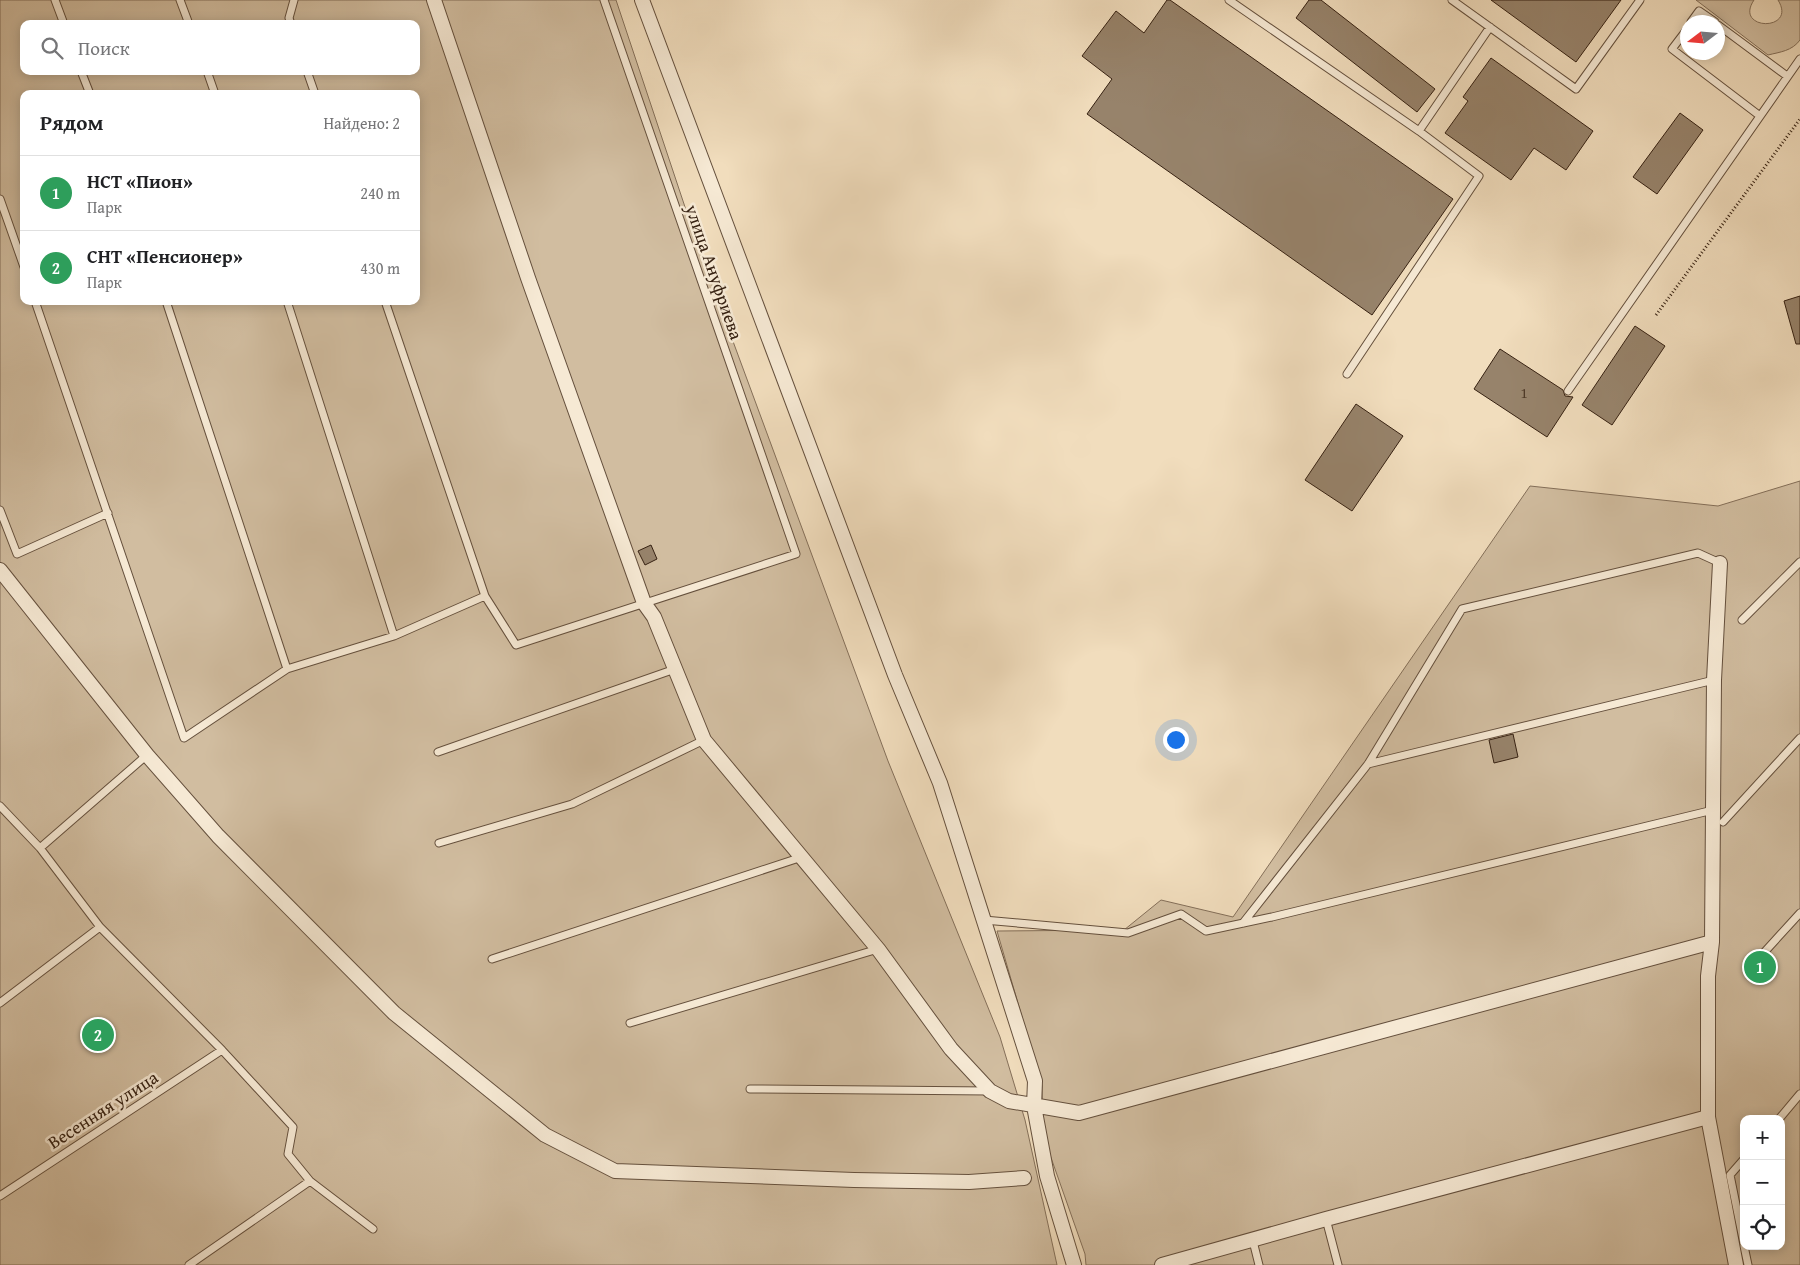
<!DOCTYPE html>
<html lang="ru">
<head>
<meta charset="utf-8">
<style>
	body { margin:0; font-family:"Gentium Book Plus",serif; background:#f2f2f2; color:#202124 }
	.controls { position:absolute; right:15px; bottom:15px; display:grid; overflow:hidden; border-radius:10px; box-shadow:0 2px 12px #0003 }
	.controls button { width:45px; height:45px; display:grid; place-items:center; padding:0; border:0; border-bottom:1px solid #e0e0e0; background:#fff; color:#202124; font:25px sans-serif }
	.compass { position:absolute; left:1680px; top:15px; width:45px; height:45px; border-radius:50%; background:#fff; box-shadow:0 2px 12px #0003; rotate:254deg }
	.you { position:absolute; left:1175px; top:739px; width:18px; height:18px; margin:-12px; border:4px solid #fff; border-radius:50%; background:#1a73e8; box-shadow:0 0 0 8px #1a73e833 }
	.badge { display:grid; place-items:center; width:32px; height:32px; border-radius:50%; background:#8f2418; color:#fff; font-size:16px; font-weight:700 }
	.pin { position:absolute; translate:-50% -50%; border:2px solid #fff; box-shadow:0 1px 5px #0006 }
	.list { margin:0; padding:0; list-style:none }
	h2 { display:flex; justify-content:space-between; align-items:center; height:65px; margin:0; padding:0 20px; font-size:21px }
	h2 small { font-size:16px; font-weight:400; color:#757577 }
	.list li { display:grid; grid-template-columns:32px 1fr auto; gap:15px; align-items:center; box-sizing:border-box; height:75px; padding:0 20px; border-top:1px solid #e0e0e0 }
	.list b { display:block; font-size:19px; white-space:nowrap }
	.list p { margin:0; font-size:16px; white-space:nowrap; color:#757577 }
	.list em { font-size:16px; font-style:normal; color:#757577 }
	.icon { flex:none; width:28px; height:28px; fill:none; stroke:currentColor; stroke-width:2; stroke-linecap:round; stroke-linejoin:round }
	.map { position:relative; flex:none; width:1800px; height:1265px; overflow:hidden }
	.search { position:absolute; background:#fff; box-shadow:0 2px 12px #0003; left:20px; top:20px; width:400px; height:55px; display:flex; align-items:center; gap:12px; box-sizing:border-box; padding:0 18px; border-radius:10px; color:#757577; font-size:19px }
	.panel { position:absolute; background:#fff; box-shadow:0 2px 12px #0003; left:20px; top:90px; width:400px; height:215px; border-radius:10px }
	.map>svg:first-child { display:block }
</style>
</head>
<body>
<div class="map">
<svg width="1800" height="1265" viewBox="0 0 1800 1265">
	<rect width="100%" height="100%" fill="#f1ddbd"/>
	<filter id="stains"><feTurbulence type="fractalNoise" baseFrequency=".004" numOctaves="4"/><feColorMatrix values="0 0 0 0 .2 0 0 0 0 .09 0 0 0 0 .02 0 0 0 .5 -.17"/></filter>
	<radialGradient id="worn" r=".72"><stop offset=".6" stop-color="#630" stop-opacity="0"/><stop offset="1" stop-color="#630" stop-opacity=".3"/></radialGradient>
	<path fill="#d1bda0" stroke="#846f59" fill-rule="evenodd" d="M0,0H616L700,252L888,761L1000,1037L1025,1120L1057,1265H0ZM24,24H416V71H24ZM24,94H416V301H24Z
		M1696,0H1754C1733,31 1798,32 1778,0H1800V40C1792,51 1780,52 1768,55Z
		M1800,481V1265H1086L1085,1254L1043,1135L1042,1086L997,931L1124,930L1161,900L1233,917L1530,486L1718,506ZM1744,1119H1781V1246H1744Z"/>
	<path fill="#97836b" stroke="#362112" d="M1167,0H1170L1453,199L1372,315L1087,114L1112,79L1082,56L1116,11L1144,33Z
		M1309,0H1321L1435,89L1417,112L1296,18Z
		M1491,0H1621L1576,62Z
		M1491,58L1593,131L1566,170L1534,148L1511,180L1445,133L1468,101L1463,97Z
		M1680,113L1703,130L1657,194L1633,177Z
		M1800,296V344H1796L1784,301Z
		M1635,326L1665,346L1612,425L1582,405Z
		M1500,349L1563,390L1565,396L1573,397L1547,437L1474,389Z
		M1356,404L1403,436L1352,511L1305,480Z
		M651,545L657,559L645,565L638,551Z
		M1513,734L1518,757L1494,763L1489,740Z"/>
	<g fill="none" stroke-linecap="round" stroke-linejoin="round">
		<g stroke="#65503d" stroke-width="9">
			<path id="service" d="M55,0L64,24
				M180,0L189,24
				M1229,0L1419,131
				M1452,0L1576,89L1640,0
				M1691,22L1699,11L1715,22
				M291,24L289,18L294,0
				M1718,25L1787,76
				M1688,28L1672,49L1760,116
				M81,71L90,94
				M207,71L215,94
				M307,71L315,94
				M0,199L24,267
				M35,301L184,738L287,669L394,636L485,596
				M166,301L287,669
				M287,301L394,636
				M385,301L485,596L516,645L796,554L604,0
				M1347,374L1479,176L1419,131L1490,27
				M1568,391L1800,59
				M0,510L17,554L108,513
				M1742,620L1800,562
				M438,752L675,669
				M1368,764L1714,680
				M0,806L40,848L100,927L222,1050L293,1127L288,1154L310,1181L373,1229
				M1723,822L1800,738
				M439,843L572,804L704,740
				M40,848L147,755
				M984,920L1128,933L1181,914L1206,931L1272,917L1713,810
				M1243,923L1368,764L1462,609L1698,553L1720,563
				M492,959L802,857
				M1749,969L1800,913
				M0,1003L100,927
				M630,1023L878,949
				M750,1089L990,1091
				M1779,1119L1800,1094
				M1744,1159L1730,1175L1744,1244
				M0,1196L222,1050
				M1326,1219L1338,1265
				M1253,1241L1259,1265
				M1744,1246L1748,1265
				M189,1265L310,1181"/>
		</g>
		<g stroke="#65503d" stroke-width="16">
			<path id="minor" d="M434,0L528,278L644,603L654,617L704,740L878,949L951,1049L990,1091L1009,1101L1079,1113L1712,942
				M642,0L895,675L940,783L1035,1081L1034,1106L1047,1176L1074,1265
				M1720,563L1714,680L1712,942L1708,976V1117L1736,1265
				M0,570L147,755L218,836L394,1013L545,1135L615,1171L854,1180L969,1182L1024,1178
				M1162,1265L1326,1219L1708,1117"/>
		</g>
		<path stroke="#362112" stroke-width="3" stroke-dasharray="1 2.5" stroke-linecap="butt" d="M1656,315L1800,119"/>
		<use href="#service" stroke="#f6e9d4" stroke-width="7"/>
		<use href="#minor" stroke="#f6e9d4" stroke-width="14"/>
	</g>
	<g text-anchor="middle" stroke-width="5" stroke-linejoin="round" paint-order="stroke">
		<g font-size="15" fill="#4e3a28">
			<text x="1524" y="398">1</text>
		</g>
		<g font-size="18" fill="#362112" stroke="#f6e9d4">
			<text transform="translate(714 272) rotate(71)" y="6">улица Ануфриева</text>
			<text transform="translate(103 1110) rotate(-33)" y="6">Весенняя улица</text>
		</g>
	</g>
	<rect width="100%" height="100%" filter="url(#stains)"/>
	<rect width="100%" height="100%" fill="url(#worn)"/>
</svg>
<div class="controls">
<button>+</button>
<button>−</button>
<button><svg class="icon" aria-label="locate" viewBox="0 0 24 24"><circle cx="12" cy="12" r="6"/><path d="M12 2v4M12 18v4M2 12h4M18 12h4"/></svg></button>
</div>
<svg class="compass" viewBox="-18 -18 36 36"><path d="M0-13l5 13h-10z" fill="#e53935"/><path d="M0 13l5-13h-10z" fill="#757577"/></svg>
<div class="you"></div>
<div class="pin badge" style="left:1760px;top:967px;background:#2e9e5b">1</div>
<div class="pin badge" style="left:98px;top:1035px;background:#2e9e5b">2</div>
<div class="search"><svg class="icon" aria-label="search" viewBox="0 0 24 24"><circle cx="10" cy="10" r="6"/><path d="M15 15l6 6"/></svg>Поиск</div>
<section class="panel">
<h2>Рядом<small>Найдено: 2</small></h2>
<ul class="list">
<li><span class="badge" style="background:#2e9e5b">1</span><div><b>НСТ «Пион»</b><p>Парк</p></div><em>240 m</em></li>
<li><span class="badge" style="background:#2e9e5b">2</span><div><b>СНТ «Пенсионер»</b><p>Парк</p></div><em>430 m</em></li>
</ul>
</section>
</div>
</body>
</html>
